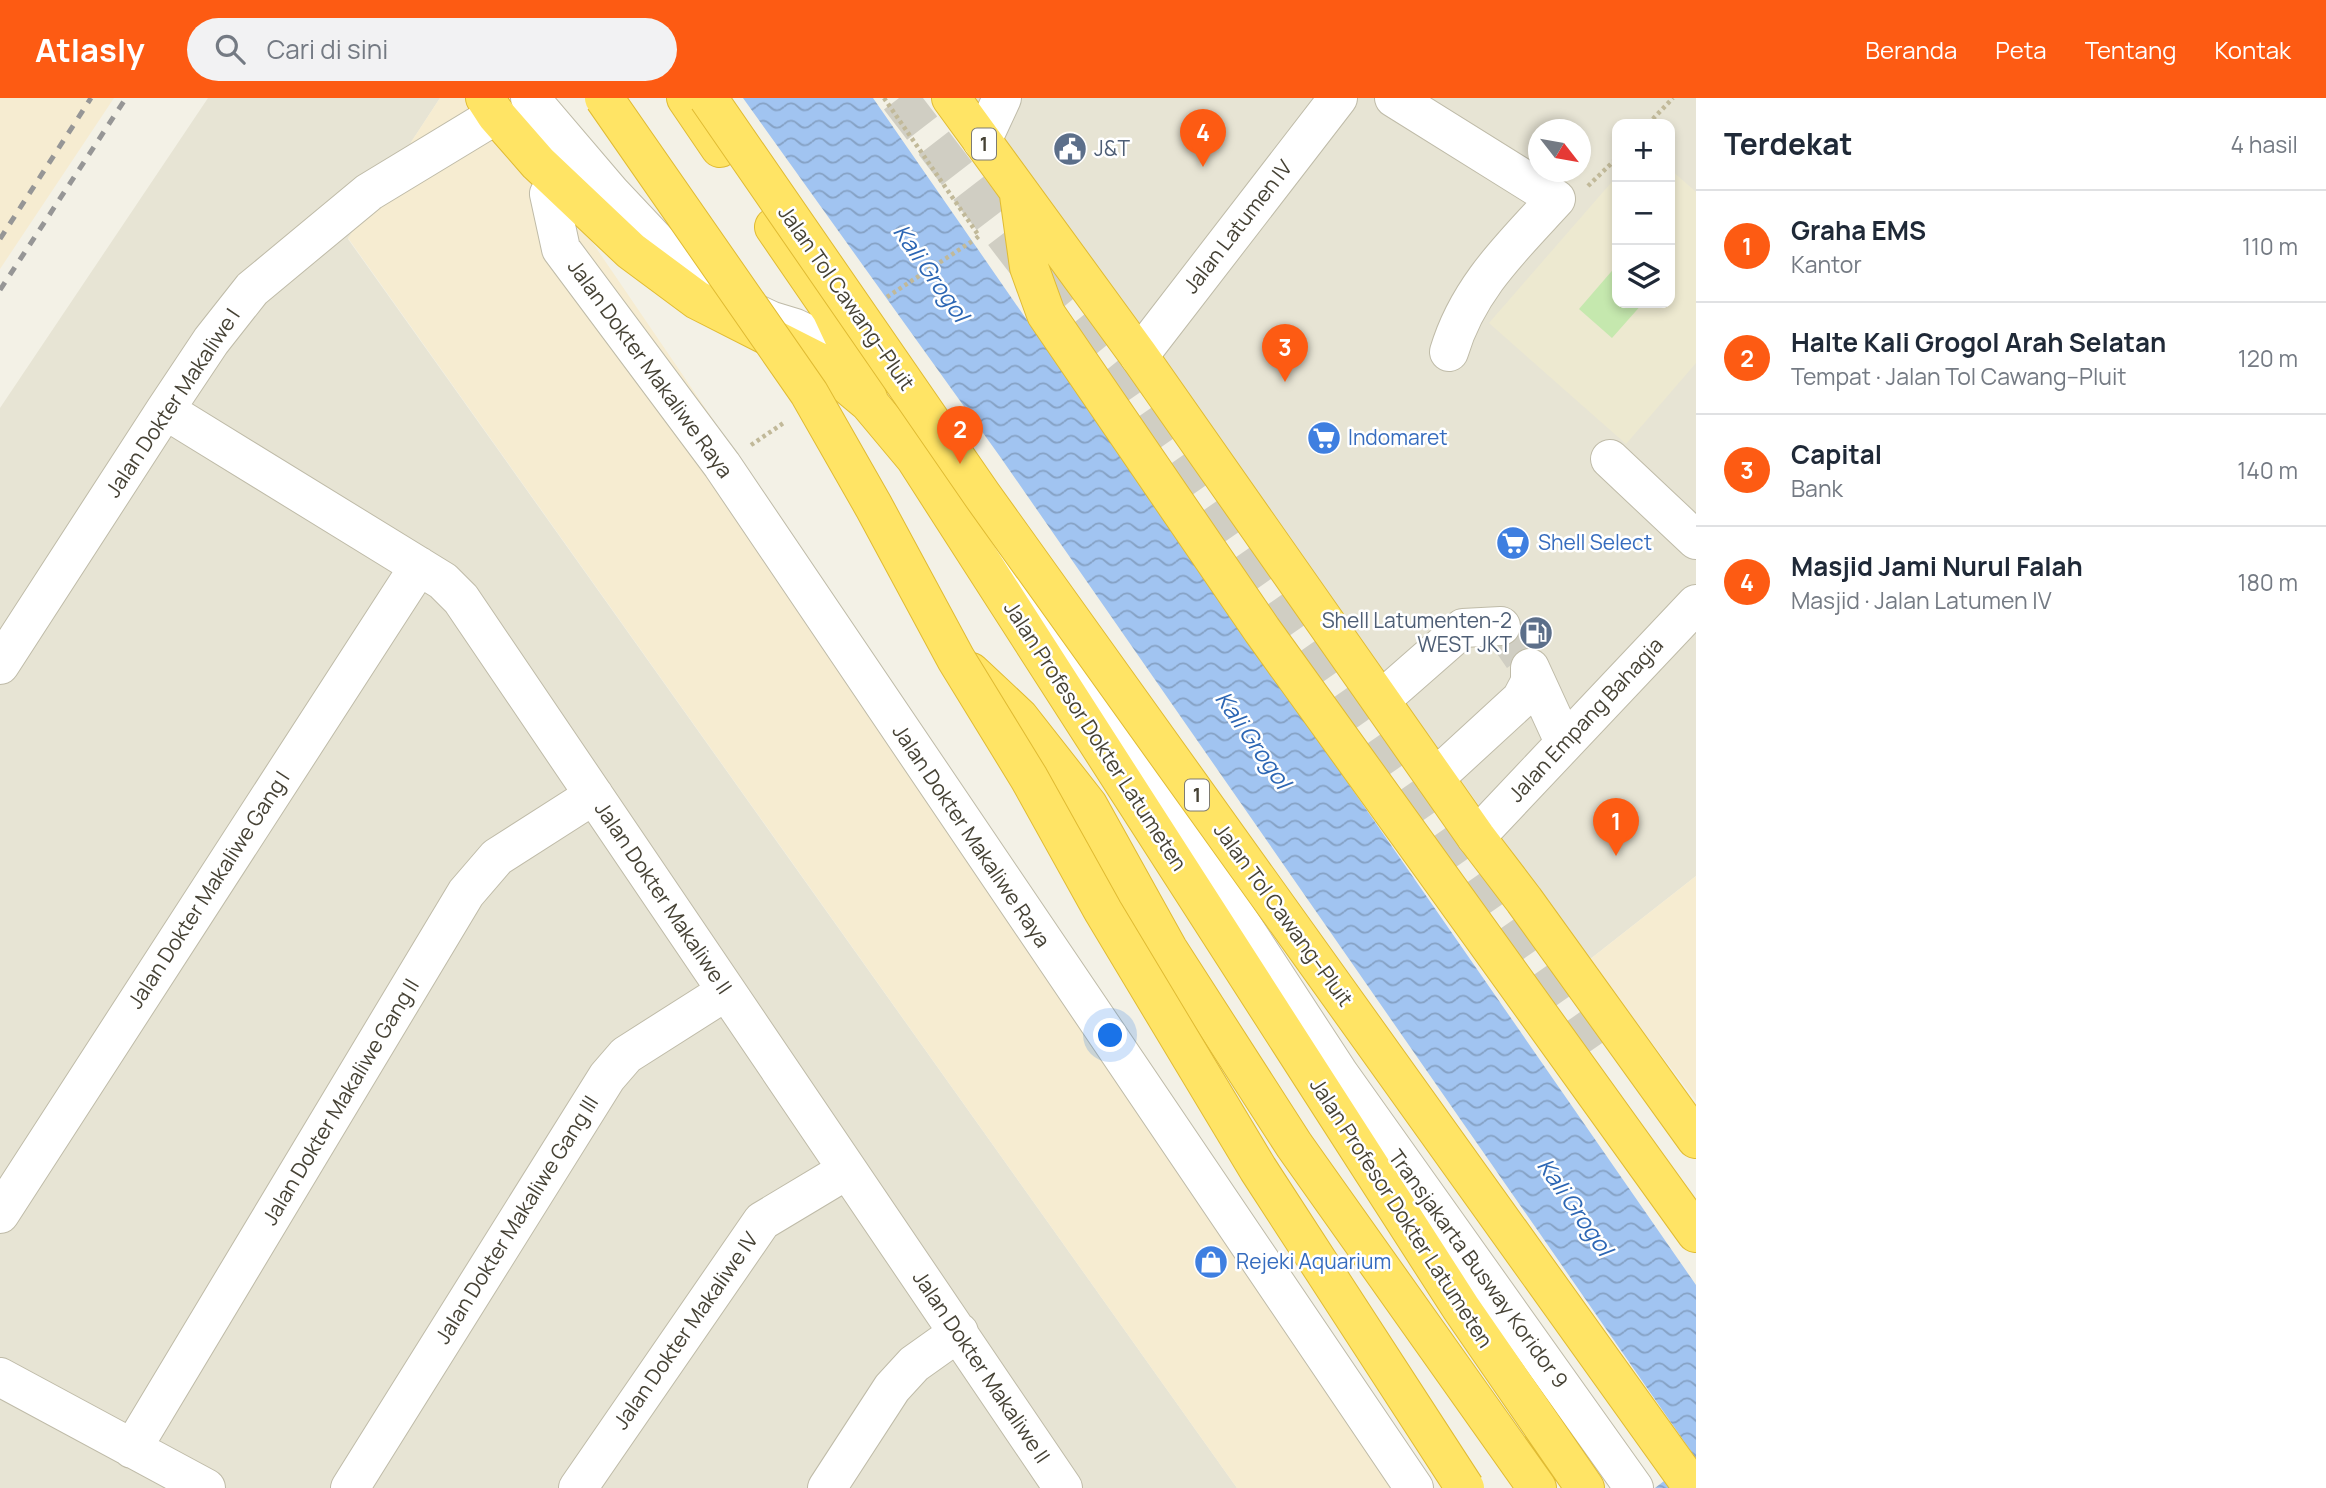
<!DOCTYPE html>
<html lang="id">
<head>
<meta charset="utf-8">
<style>
	body { margin:0; font-family:Manrope,sans-serif; background:#f2f2f3; color:#1f2937 }
	.controls { position:absolute; right:21px; top:21px; display:grid; overflow:hidden; border-radius:14px; box-shadow:0 4px 10px #0003 }
	.controls button { width:63px; height:63px; display:grid; place-items:center; padding:0; border:0; border-bottom:2px solid #e0e1e3; background:#fff; color:#1f2937; font:35px sans-serif }
	.compass { position:absolute; left:1528px; top:21px; width:63px; height:63px; border-radius:50%; background:#fff; box-shadow:0 4px 10px #0003; rotate:121deg }
	.you { position:absolute; left:1111px; top:938px; width:24px; height:24px; margin:-18px; border:5px solid #fff; border-radius:50%; background:#1a73e8; box-shadow:0 0 0 10px #1a73e833 }
	.badge { display:grid; place-items:center; width:46px; height:46px; border-radius:50%; background:#fd5b13; color:#fff; font-size:23px; font-weight:700 }
	.pin { position:absolute; translate:-50% -58px; filter:drop-shadow(0 2px 4px #0008) }
	.pin::after { content:''; position:absolute; top:37px; width:24px; height:21px; background:inherit; clip-path:polygon(0 0,100% 0,50% 100%) }
	.list { margin:0; padding:0; list-style:none }
	h2 { display:flex; justify-content:space-between; align-items:center; height:91px; margin:0; padding:0 28px; font-size:30px }
	h2 small { font-size:23px; font-weight:400; color:#747a83 }
	.list li { display:grid; grid-template-columns:46px 1fr auto; gap:21px; align-items:center; box-sizing:border-box; height:112px; padding:0 28px; border-top:2px solid #e0e1e3 }
	.list b { display:block; font-size:26px; white-space:nowrap }
	.list p { margin:0; font-size:23px; white-space:nowrap; color:#747a83 }
	.list em { font-size:23px; font-style:normal; color:#747a83 }
	.icon { flex:none; width:38px; height:38px; fill:none; stroke:currentColor; stroke-width:2; stroke-linecap:round; stroke-linejoin:round }
	.map { position:relative; flex:none; width:1696px; height:1390px; overflow:hidden }
	header { display:flex; align-items:center; gap:42px; box-sizing:border-box; height:98px; padding:0 35px; background:#fd5b13; color:#fff }
	header strong { font-size:33px }
	nav { display:flex; gap:38px; margin-inline-start:auto; font-size:24px }
	.search { width:490px; height:63px; background:#f2f2f3; display:flex; align-items:center; gap:18px; box-sizing:border-box; padding:0 24px; border-radius:38px; color:#747a83; font-size:26px }
	main { display:flex }
	aside { flex:1; background:#fff }
	.map>svg:first-child { display:block }
</style>
</head>
<body>
<header>
<strong>Atlasly</strong>
<div class="search"><svg class="icon" aria-label="search" viewBox="0 0 24 24"><circle cx="10" cy="10" r="6"/><path d="M15 15l6 6"/></svg>Cari di sini</div>
<nav><a>Beranda</a><a>Peta</a><a>Tentang</a><a>Kontak</a></nav>
</header>
<main>
<div class="map">
<svg width="1696" height="1390" viewBox="0 0 1696 1390">
	<defs>
		<pattern id="water-waves" width="16" height="10" patternUnits="userSpaceOnUse" patternTransform="scale(1.75)"><rect width="16" height="10" fill="#a1c4f1"/><path d="M0 5q4-4 8 0t8 0" fill="none" stroke="#85a1c4"/></pattern>
	</defs>
	<rect width="100%" height="100%" fill="#f3f1e6"/>
	<path fill="#e7e4d4" fill-rule="evenodd" d="M208,0H440L348,141L1237,1390H0V310Z
		M974,0H1696V778L1589,862ZM1617,26H1670V205H1617ZM1538,32H1580V74H1538Z"/>
	<path fill="#f6ecd1" d="M0,0H114L0,171Z
		M440,0H494L851,524L1395,1390H1237L348,140Z
		M1696,778V1003L1589,862Z"/>
	<path fill="#ede9d0" d="M1670,71L1696,94V265L1626,346L1489,225L1617,78V205H1670Z"/>
	<path fill="#c5e8ae" d="M1617,167V205H1643L1612,240L1579,211Z"/>
	<path fill="url(#water-waves)" d="M743,0H873L1696,1187V1390H1655L1695,1359L1001,360Z"/>
	<g fill="none" stroke-linecap="round" stroke-linejoin="round">
		<path stroke="#d0cec3" stroke-width="38" stroke-dasharray="38 19" stroke-linecap="butt" d="M899,0L1029,169L1118,278L1594,962
			M1501,528L1530,570"/>
		<g stroke="#bfbba8" stroke-width="40">
			<path id="minor" d="M530,0L611,95L676,164L712,195L772,223L795,230L852,257L867,272
				M1394,0L1556,101C1512,149 1468,190 1449,254
				M982,43L1002,0
				M558,84L549,96L561,151L722,367L1414,1390
				M1139,258L1338,0
				M165,312L443,483L461,501L1063,1390
				M1610,361L1696,442
				M976,419L1338,974L1634,1390
				M0,567L165,312L211,243L252,191L369,94L496,17
				M1530,570L1564,644
				M1382,601L1463,530L1501,528
				M1435,680L1521,601L1530,584V570
				M1476,739L1696,506
				M0,1116L419,468
				M0,1279L206,1390
				M132,1351L466,795L497,759L594,697
				M350,1390L607,979L626,957L725,894
				M578,1390L762,1123L847,1072
				M827,1390L892,1290L914,1266L959,1234"/>
		</g>
		<g stroke="#e0bb33" stroke-width="40">
			<path id="highway" d="M485,0L496,17L538,65L631,153L697,202L821,265L869,305L915,360L1461,1210L1585,1390
				M686,0L720,50
				M951,0L1139,258L1476,739L1524,802L1696,1041
				M1019,97L1029,169L1046,216L1262,532L1696,1135
				M774,129L831,212L852,257L869,303
				M971,574L1019,619L1088,707L1168,851L1294,1047L1537,1390"/>
		</g>
		<path stroke="#c1b999" stroke-width="4.5" stroke-dasharray="3.5 3.5" stroke-linecap="butt" d="M884,0L979,138L974,142
			M1648,26L1673,0
			M1588,88L1617,60
			M751,347L785,324"/>
		<use href="#minor" stroke="#fff" stroke-width="38"/>
		<use href="#highway" stroke="#ffe465" stroke-width="38"/>
		<path stroke="#969696" stroke-width="5" stroke-dasharray="9 9" stroke-linecap="butt" d="M0,141L91,0
			M0,192L126,0"/>
		<g stroke="#e0bb33" stroke-width="40" stroke-linecap="butt">
			<path id="highway-bridge" d="M604,0L809,295L874,409L956,561L1029,680L1103,813L1258,1071L1465,1390
				M708,0L982,397L1693,1390"/>
		</g>
		<path stroke="#c1b999" stroke-width="4.5" stroke-dasharray="3.5 3.5" stroke-linecap="butt" d="M887,199L974,142"/>
		<use href="#highway-bridge" stroke="#ffe465" stroke-width="38"/>
	</g>
	<defs>
		<g id="civic-disc" transform="scale(1.75)"><circle r="9.5" fill="#5c6f8a" stroke="#fff"/><path d="M-.6-6.5H3V-4.5H.6V-3L4-1V1h2V6H-6V1h2V-1L-.6-3ZM-1.2 2.5V6h2.4V2.5Z" fill="#fff"/></g>
		<g id="supermarket-disc" transform="scale(1.75)"><circle r="9.5" fill="#3f7fe0" stroke="#fff"/><path d="M-6-5.5h2.5l.6 2H6L4.5 2H-2.5L-4.4-4H-6ZM-1.5 3.2a1.3 1.3 0 1 0 .1 0ZM3 3.2a1.3 1.3 0 1 0 .1 0Z" fill="#fff"/></g>
		<g id="fuel-disc" transform="scale(1.75)"><circle r="9.5" fill="#5c6f8a" stroke="#fff"/><path d="M-5.5-6h7V0h2V4h1.3V-2.5L3-4.5l.8-.8L6-3V5H2.5V1h-1V6h-7ZM-4.2-4.7v3.2H.2V-4.7Z" fill="#fff"/></g>
		<g id="shop-disc" transform="scale(1.75)"><circle r="9.5" fill="#3f7fe0" stroke="#fff"/><path d="M-5-2.5h2.3a2.7 3.5 0 0 1 5.4 0H5L5.5 6h-11ZM-1.5-2.5h3a1.5 2.3 0 0 0-3 0Z" fill="#fff"/></g>
	</defs>
	<g fill-rule="evenodd">
		<use href="#civic-disc" x="1070" y="51"/>
		<use href="#supermarket-disc" x="1324" y="340"/>
		<use href="#supermarket-disc" x="1513" y="445"/>
		<use href="#fuel-disc" x="1536" y="535"/>
		<use href="#shop-disc" x="1211" y="1164"/>
	</g>
	<g text-anchor="middle" stroke-width="5" stroke-linejoin="round" paint-order="stroke">
		<g fill="#fff" stroke="#7e7b72" stroke-width="2">
			<rect x="972" y="30.5" width="24" height="31" rx="5"/>
			<rect x="1185" y="681.5" width="24" height="31" rx="5"/>
		</g>
		<g font-size="19" font-weight="bold" fill="#464235">
			<text x="984" y="53">1</text>
			<text x="1197" y="704">1</text>
		</g>
		<g font-size="21" fill="#4e5e75" stroke="#fff" text-anchor="start">
			<text x="1094" y="58">J&amp;T</text>
			<text x="1512" y="530" text-anchor="end">Shell Latumenten-2<tspan x="1512" dy="24">WEST JKT</tspan></text>
		</g>
		<g font-size="21" fill="#464235" stroke="#fff">
			<text transform="translate(1238 129) rotate(-52)" y="7">Jalan Latumen IV</text>
			<text transform="translate(846 200) rotate(55)" y="7">Jalan Tol Cawang–Pluit</text>
			<text transform="translate(650 271) rotate(54)" y="7">Jalan Dokter Makaliwe Raya</text>
			<text transform="translate(173 305) rotate(-56)" y="7">Jalan Dokter Makaliwe I</text>
			<text transform="translate(1586 622) rotate(-47)" y="7">Jalan Empang Bahagia</text>
			<text transform="translate(1095 638) rotate(57)" y="7">Jalan Profesor Dokter Latumeten</text>
			<text transform="translate(971 738) rotate(56)" y="7">Jalan Dokter Makaliwe Raya</text>
			<text transform="translate(209 792) rotate(-57)" y="7">Jalan Dokter Makaliwe Gang I</text>
			<text transform="translate(663 800) rotate(56)" y="7">Jalan Dokter Makaliwe II</text>
			<text transform="translate(1283 817) rotate(54)" y="7">Jalan Tol Cawang–Pluit</text>
			<text transform="translate(341 1004) rotate(-59)" y="7">Jalan Dokter Makaliwe Gang II</text>
			<text transform="translate(1401 1115) rotate(57)" y="7">Jalan Profesor Dokter Latumeten</text>
			<text transform="translate(517 1122) rotate(-58)" y="7">Jalan Dokter Makaliwe Gang III</text>
			<text transform="translate(1478 1171) rotate(54)" y="7">Transjakarta Busway Koridor 9</text>
			<text transform="translate(686 1233) rotate(-55)" y="7">Jalan Dokter Makaliwe IV</text>
			<text transform="translate(981 1269) rotate(56)" y="7">Jalan Dokter Makaliwe II</text>
		</g>
		<g font-size="21" fill="#366cbe" stroke="#fff" text-anchor="start">
			<text x="1348" y="347">Indomaret</text>
			<text x="1538" y="452">Shell Select</text>
			<text x="1236" y="1171">Rejeki Aquarium</text>
		</g>
		<g font-size="23" font-style="italic" fill="#2c66b4" stroke="#fff">
			<text transform="translate(931 175) rotate(55)" y="8">Kali Grogol</text>
			<text transform="translate(1253 642) rotate(55)" y="8">Kali Grogol</text>
			<text transform="translate(1575 1109) rotate(55)" y="8">Kali Grogol</text>
		</g>
	</g>
</svg>
<div class="controls">
<button>+</button>
<button>−</button>
<button><svg class="icon" aria-label="layers" viewBox="0 0 24 24"><path d="M12 4l9 5-9 5-9-5zM3 14l9 5 9-5"/></svg></button>
</div>
<svg class="compass" viewBox="-18 -18 36 36"><path d="M0-13l5 13h-10z" fill="#e53935"/><path d="M0 13l5-13h-10z" fill="#747a83"/></svg>
<div class="you"></div>
<div class="pin badge" style="left:1616px;top:758px">1</div>
<div class="pin badge" style="left:960px;top:366px">2</div>
<div class="pin badge" style="left:1285px;top:284px">3</div>
<div class="pin badge" style="left:1203px;top:69px">4</div>
</div>
<aside>
<h2>Terdekat<small>4 hasil</small></h2>
<ul class="list">
<li><span class="badge">1</span><div><b>Graha EMS</b><p>Kantor</p></div><em>110 m</em></li>
<li><span class="badge">2</span><div><b>Halte Kali Grogol Arah Selatan</b><p>Tempat · Jalan Tol Cawang–Pluit</p></div><em>120 m</em></li>
<li><span class="badge">3</span><div><b>Capital</b><p>Bank</p></div><em>140 m</em></li>
<li><span class="badge">4</span><div><b>Masjid Jami Nurul Falah</b><p>Masjid · Jalan Latumen IV</p></div><em>180 m</em></li>
</ul>
</aside>
</main>
</body>
</html>
